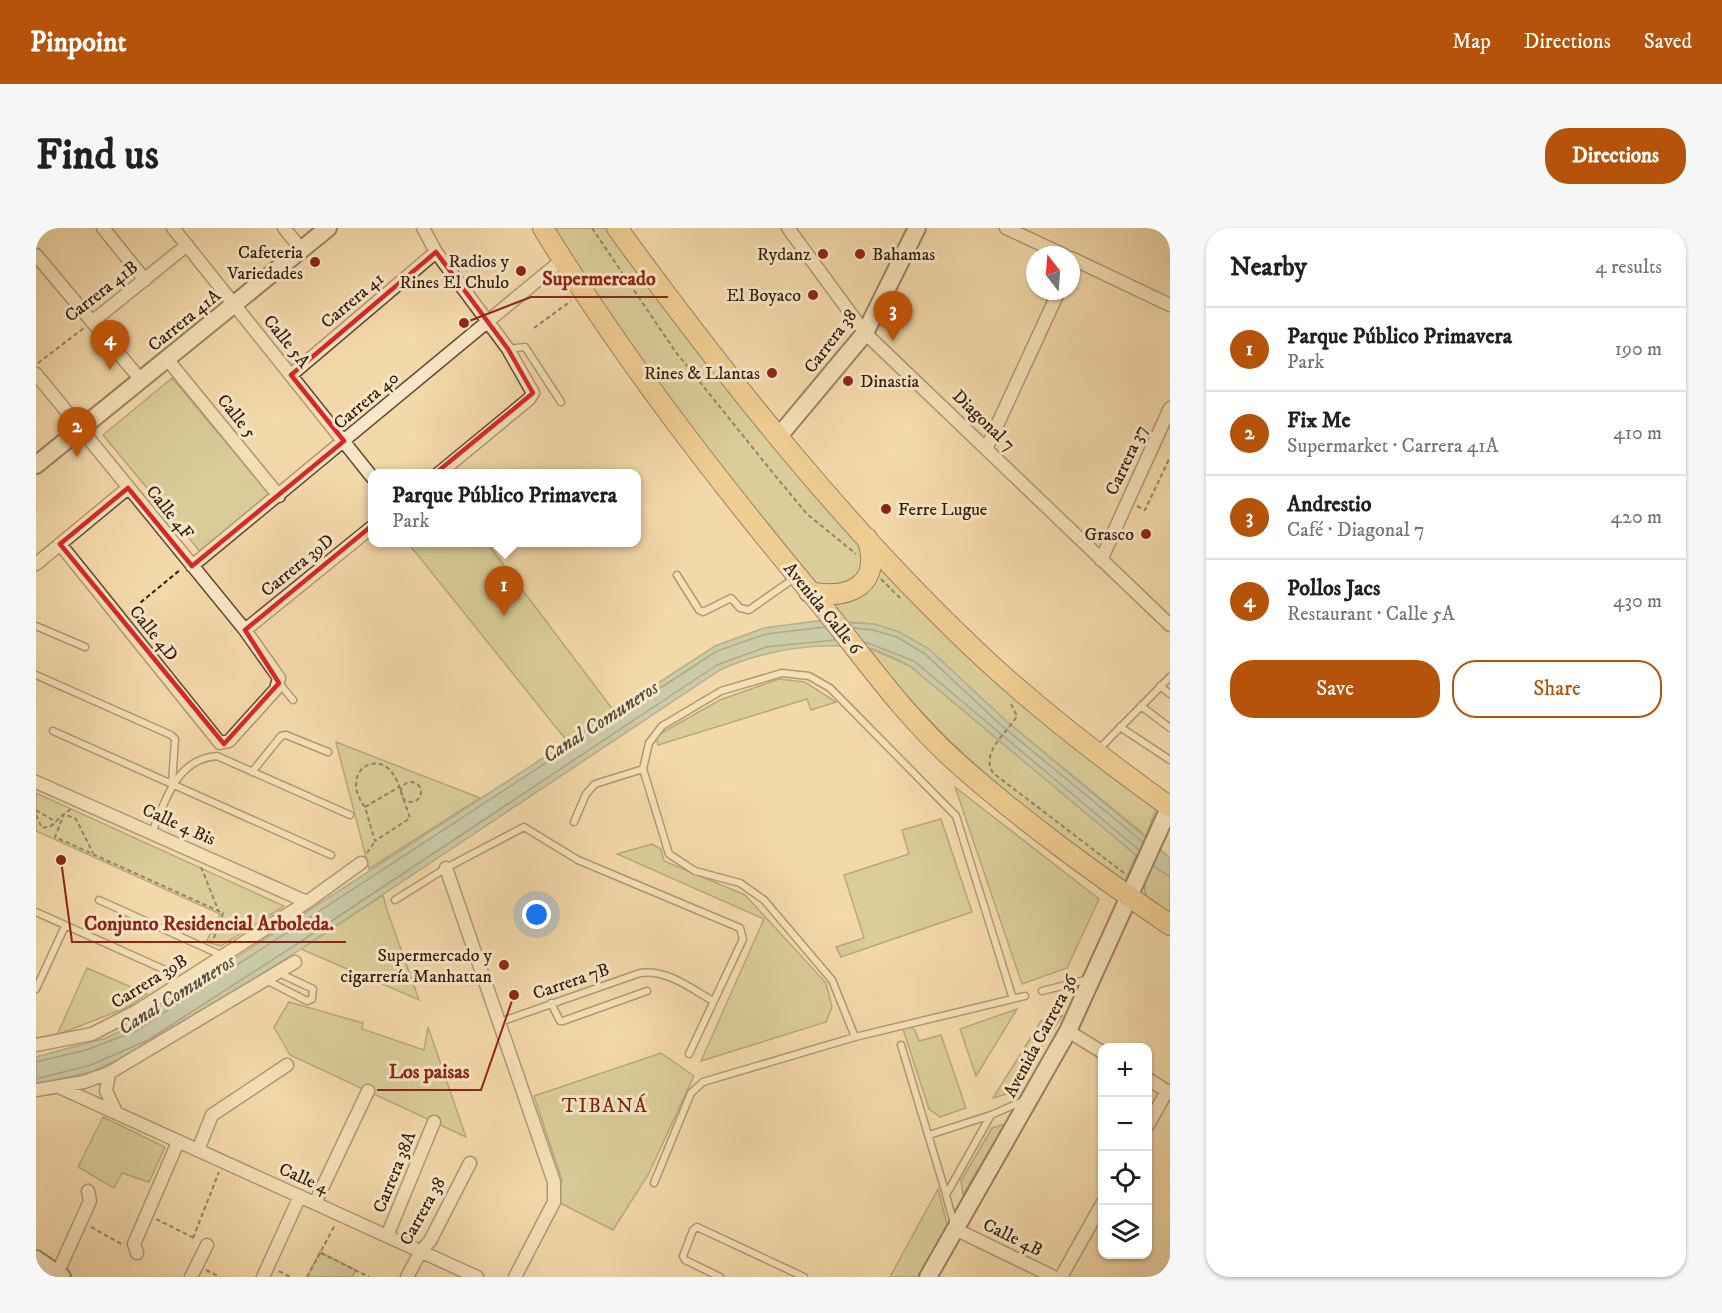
<!DOCTYPE html>
<html lang="en">
<head>
<meta charset="utf-8">
<style>
	body { margin:0; font-family:"IM FELL DW Pica",serif; background:#f6f6f6; color:#202124 }
	.controls { position:absolute; right:18px; bottom:18px; display:grid; overflow:hidden; border-radius:12px; box-shadow:0 2px 4px #0004 }
	.controls button { width:54px; height:54px; display:grid; place-items:center; padding:0; border:0; border-bottom:2px solid #e0e0e0; background:#fff; color:#202124; font:30px sans-serif }
	.compass { position:absolute; left:990px; top:18px; width:54px; height:54px; border-radius:50%; background:#fff; box-shadow:0 2px 4px #0004; rotate:343deg }
	.you { position:absolute; left:501px; top:687px; width:21px; height:21px; margin:-15px; border:4px solid #fff; border-radius:50%; background:#1a73e8; box-shadow:0 0 0 9px #1a73e833 }
	.badge { display:grid; place-items:center; width:39px; height:39px; border-radius:50%; background:#b45309; color:#fff; font-size:20px; font-weight:700 }
	.pin { position:absolute; translate:-50% -50px; filter:drop-shadow(0 2px 3px #0008) }
	.pin::after { content:''; position:absolute; top:32px; width:21px; height:18px; background:inherit; clip-path:polygon(0 0,100% 0,50% 100%) }
	.popup { position:absolute; left:332px; top:241px; width:273px; height:78px; box-sizing:border-box; display:grid; place-content:center; border-radius:12px; background:#fff; filter:drop-shadow(0 2px 4px #0005); font-size:20px; white-space:nowrap; color:#757577 }
	.popup b { font-size:22px; color:#202124 }
	.popup::after { content:''; position:absolute; left:50%; top:100%; margin-left:-12px; border:12px solid transparent; border-top-color:#fff }
	.list { margin:0; padding:0; list-style:none }
	h2 { display:flex; justify-content:space-between; align-items:center; height:78px; margin:0; padding:0 24px; font-size:26px }
	h2 small { font-size:20px; font-weight:400; color:#757577 }
	.list li { display:grid; grid-template-columns:39px 1fr auto; gap:18px; align-items:center; box-sizing:border-box; height:84px; padding:0 24px; border-top:2px solid #e0e0e0 }
	.list b { display:block; font-size:22px; white-space:nowrap }
	.list p { margin:0; font-size:20px; white-space:nowrap; color:#757577 }
	.list em { font-size:20px; font-style:normal; color:#757577 }
	.actions { display:flex; gap:12px; padding:18px 24px }
	.actions a { flex:1; padding:14px 0; border:2px solid #b45309; border-radius:24px; text-align:center; font-size:21px; color:#b45309 }
	.actions .main { background:#b45309; color:#fff }
	.icon { flex:none; width:33px; height:33px; fill:none; stroke:currentColor; stroke-width:2; stroke-linecap:round; stroke-linejoin:round }
	.map { position:relative; flex:none; width:1134px; height:1049px; overflow:hidden; border-radius:24px }
	header { display:flex; align-items:center; gap:36px; box-sizing:border-box; height:84px; padding:0 30px; background:#b45309; color:#fff }
	header strong { font-size:28px }
	nav { display:flex; gap:33px; margin-inline-start:auto; font-size:21px }
	.intro { display:flex; align-items:center; justify-content:space-between; box-sizing:border-box; height:144px; padding:0 36px }
	h1 { margin:0; font-size:42px }
	.button { padding:15px 27px; border-radius:24px; background:#b45309; color:#fff; font-size:21px; font-weight:700 }
	main { display:flex; gap:36px; padding:0 36px }
	aside { flex:1; background:#fff; border-radius:24px; box-shadow:0 2px 4px #0004 }
	.map>svg:first-child { display:block }
</style>
</head>
<body>
<header>
<strong>Pinpoint</strong>
<nav><a>Map</a><a>Directions</a><a>Saved</a></nav>
</header>
<div class="intro"><h1>Find us</h1><a class="button">Directions</a></div>
<main>
<div class="map">
<svg width="1134" height="1049" viewBox="0 0 1134 1049">
	<rect width="100%" height="100%" fill="#f3d8a9"/>
	<filter id="stains"><feTurbulence type="fractalNoise" baseFrequency=".00333" numOctaves="4"/><feColorMatrix values="0 0 0 0 .2 0 0 0 0 .09 0 0 0 0 .02 0 0 0 .5 -.17"/></filter>
	<radialGradient id="worn" r=".72"><stop offset=".6" stop-color="#630" stop-opacity="0"/><stop offset="1" stop-color="#630" stop-opacity=".3"/></radialGradient>
	<path fill="#bdbe86" stroke="#766c4a" stroke-width="1.5" d="M516,0H572L828,317L832,329L815,357L783,360L717,281L585,108Z
		M136,150L236,269L166,326L67,207Z
		M372,315H451L578,483L531,513Z
		M841,331L1121,578L1110,608L970,493L893,421L863,404L838,396L811,394L797,376L818,367Z
		M833,420L874,438L1100,627L1088,655C991,582 905,519 833,420Z
		M743,451L769,454L800,474L775,482L771,471L622,517L620,508L684,472Z
		M300,514L444,570L333,641Z
		M919,559L1063,671L1031,740L986,756Z
		M0,565L248,678L185,718L170,714L184,686L0,603Z
		M905,591L936,684L805,729L800,719L828,710L808,647L873,626L866,602Z
		M616,616L625,621L628,633L709,667L790,755L796,779L790,794L665,833L728,691L581,626Z
		M1115,636L1134,649V687C1108,669 1102,668 1115,636Z
		M347,667L351,682L383,772L265,721Z
		M51,740L111,766L90,780L21,807Z
		M253,774L327,795L326,801L388,822L392,799L430,909L254,827L238,799Z
		M981,781L940,848L924,801Z
		M1026,788L974,865L957,870L1005,793Z
		M871,796L879,802L883,813L905,807L930,880L904,889L893,881L866,798Z
		M625,825L658,848L612,947L577,1002L522,974L526,952L498,868Z
		M67,889L129,919L113,954L86,945L78,960L42,939Z
		M969,896L927,967L925,953L956,900Z
		M902,961L912,1000L885,1049H854Z
		M284,1024L320,1042L316,1049H271Z"/>
	<path fill="#9bbaa7" stroke="#707a6a" stroke-width="1.5" d="M780,393L838,396L863,404L893,421L970,493L1134,630V649L1100,627L874,438C861,432 846,422 831,420C781,413 729,422 684,442L265,721L115,817L57,843L0,857V829L70,810L97,797L679,418L728,400Z"/>
	<g fill="none" stroke-linecap="round" stroke-linejoin="round">
		<path stroke="#666a5a" stroke-width="1.5" d="M818,400L837,402L861,409L889,426L966,498L1107,614
			M829,414L878,433L1103,622
			M0,834L50,822L100,803L681,423L730,406L789,399
			M0,851L55,837L112,812L261,716L681,437L730,419L799,412"/>
		<g stroke="#614a35" stroke-width="9">
			<path id="lane" d="M472,121L489,119L525,174
				M641,347L663,382L667,384L695,370L704,380L713,382L760,349
				M0,398L49,419
				M0,447L135,507L139,511L136,556
				M243,455L257,472
				M1124,458L1134,466
				M1105,478L1134,500
				M1084,499L1134,532
				M17,503L295,627
				M1062,522L1134,449
				M216,544L245,508L250,507L292,524
				M538,594L550,566L559,556L607,541
				M116,604C130,572 140,531 181,528L314,587
				M63,672L185,727
				M359,672L410,640L488,599L542,632L704,700L707,711L653,826
				M0,684L129,742
				M230,752L271,773L276,771L277,761L243,745
				M0,761L29,698
				M1006,763L1053,751
				M515,775L524,793H527L611,763
				M464,794L604,745C631,741 654,760 677,773
				M819,809L796,752L728,672L704,655L659,643L633,626L607,541L613,515L626,498L685,463L746,445L773,448L794,460L920,588L977,771
				M865,817L910,966
				M893,907L955,887
				M618,955L655,865L667,854L819,809L989,768
				M918,996L910,967L955,887L987,873
				M684,1049L649,1032L647,1028L657,1002L661,999L768,1049"/>
		</g>
		<g stroke="#614a35" stroke-width="15">
			<path id="street" d="M67,0L109,52
				M137,0L336,249
				M248,0L266,22
				M387,0L400,24L472,121L497,165L493,171L402,246
				M752,0L829,105L1134,397
				M970,0L1028,27
				M0,27L105,152
				M1035,30L1134,77
				M56,94L151,17
				M131,131L243,268
				M0,146L209,402L243,450L240,461L193,513L184,515L24,316
				M255,147L400,24
				M951,219L1023,63
				M1065,332L1134,180
				M0,336L92,260
				M156,338L526,32
				M209,402L336,299
				M0,554L271,674
				M410,640L518,954V974L479,1049
				M1032,803L1066,824
				M0,817L56,806L101,783L271,674L325,635
				M73,845L70,863L80,884
				M1112,851L1134,865
				M23,859L441,1049
				M0,862L48,854L73,845L259,734
				M1112,897L1131,863
				M162,922L176,887L251,837
				M279,975L332,863
				M919,1001L1018,1049
				M351,1008L398,894
				M101,1025L98,1016L142,914
				M21,1046L54,973L52,963
				M155,1049L171,1017
				M227,1049L264,968
				M371,1049L385,1023L394,1013L434,935
				M1025,1049L1066,976"/>
		</g>
		<g stroke="#301b0e" stroke-width="20">
			<path id="secondary" d="M743,208L829,105L881,0
				M0,237L292,0
				M0,1031L26,1049
				M892,1049L1032,803L1134,578"/>
		</g>
		<g stroke="#301b0e" stroke-width="22">
			<path id="primary" d="M507,0C589,134 686,258 786,378C829,431 868,487 919,533C986,593 1060,646 1134,697
				M581,0C692,152 815,307 953,435C1010,487 1071,534 1134,579
				M773,364C814,372 847,357 831,310"/>
		</g>
		<path stroke="#301b0e" stroke-width="2" stroke-dasharray="4.5 3" stroke-linecap="butt" d="M556,0L639,123L737,245L771,286L820,326
			M498,100L535,73
			M2,135L48,100
			M1101,278L1109,282L1134,229
			M845,351L864,370
			M93,384L144,342
			M975,476L981,488C971,505 944,524 957,545L1088,645
			M365 564a10 10 0 1 1 20 0a10 10 0 1 1-20 0Z
			M329,579C301,543 346,515 362,555C366,566 370,579 374,590L339,613L329,579L363,559
			M35,581L28,586L19,609L187,685L176,715
			M0,582L20,594
			M0,587L6,600L15,598L28,586L40,591L57,625
			M331,625L339,613
			M165,639L183,684
			M120,991L158,1010
			M55,999L87,1017
			M157,1010L183,944
			M285,1025L333,1049
			M170,1042L184,1049
			M243,1043L254,1049
			M271,1049L299,997"/>
		<use href="#lane" stroke="#f7e6c7" stroke-width="6"/>
		<use href="#street" stroke="#f7e6c7" stroke-width="12"/>
		<use href="#secondary" stroke="#f7e6c7" stroke-width="16"/>
		<use href="#primary" stroke="#eabc74" stroke-width="20"/>
	</g>
	<path d="M0 0H1134V1049H0ZM400,24L472,121L497,165L209,402L243,455L188,516L24,316L92,260L156,338L308,213L255,147Z" fill="#f3d8a9" fill-opacity=".55" fill-rule="evenodd"/>
	<path fill="none" stroke="#d62828" stroke-width="4.5" stroke-linejoin="round" d="M400,24L472,121L497,165L209,402L243,455L188,516L24,316L92,260L156,338L308,213L255,147Z"/>
	<g fill="#8f2418" stroke="#f7e6c7" stroke-width="2">
		<circle cx="787" cy="26" r="6"/>
		<circle cx="824" cy="26" r="6"/>
		<circle cx="279" cy="34" r="6"/>
		<circle cx="485" cy="43" r="6"/>
		<circle cx="777" cy="67" r="6"/>
		<circle cx="736" cy="145" r="6"/>
		<circle cx="812" cy="153" r="6"/>
		<circle cx="850" cy="281" r="6"/>
		<circle cx="1110" cy="306" r="6"/>
		<circle cx="468" cy="737" r="6"/>
	</g>
	<g text-anchor="middle" stroke-width="6" stroke-linejoin="round" paint-order="stroke">
		<g font-size="18" fill="#301b0e" stroke="#f7e6c7" text-anchor="end">
			<text x="267" y="30">Cafeteria<tspan x="267" dy="21">Variedades</tspan></text>
			<text x="775" y="32">Rydanz</text>
			<text x="836" y="32" text-anchor="start">Bahamas</text>
			<text x="473" y="39">Radios y<tspan x="473" dy="21">Rines El Chulo</tspan></text>
			<text x="765" y="73">El Boyaco</text>
			<text x="724" y="151">Rines &amp; Llantas</text>
			<text x="824" y="159" text-anchor="start">Dinastia</text>
			<text x="862" y="287" text-anchor="start">Ferre Lugue</text>
			<text x="1098" y="312">Grasco</text>
			<text x="456" y="733">Supermercado y<tspan x="456" dy="21">cigarrería Manhattan</tspan></text>
		</g>
		<g font-size="18" fill="#301b0e" stroke="#f7e6c7">
			<text transform="translate(65 63) rotate(-38)" y="6">Carrera 41B</text>
			<text transform="translate(316 72) rotate(-40)" y="6">Carrera 41</text>
			<text transform="translate(148 92) rotate(-39)" y="6">Carrera 41A</text>
			<text transform="translate(251 113) rotate(51)" y="6">Calle 5A</text>
			<text transform="translate(794 113) rotate(-53)" y="6">Carrera 38</text>
			<text transform="translate(330 172) rotate(-40)" y="6">Carrera 40</text>
			<text transform="translate(201 188) rotate(51)" y="6">Calle 5</text>
			<text transform="translate(948 192) rotate(44)" y="6">Diagonal 7</text>
			<text transform="translate(1090 232) rotate(-65)" y="6">Carrera 37</text>
			<text transform="translate(134 284) rotate(51)" y="6">Calle 4F</text>
			<text transform="translate(261 337) rotate(-39)" y="6">Carrera 39D</text>
			<text transform="translate(787 380) rotate(51)" y="6">Avenida Calle 6</text>
			<text transform="translate(118 405) rotate(51)" y="6">Calle 4D</text>
			<text transform="translate(143 596) rotate(24)" y="6">Calle 4 Bis</text>
			<text transform="translate(113 753) rotate(-32)" y="6">Carrera 39B</text>
			<text transform="translate(535 753) rotate(-19)" y="6">Carrera 7B</text>
			<text transform="translate(1004 808) rotate(-62)" y="6">Avenida Carrera 36</text>
			<text transform="translate(358 944) rotate(-68)" y="6">Carrera 38A</text>
			<text transform="translate(268 950) rotate(24)" y="6">Calle 4</text>
			<text transform="translate(386 983) rotate(-61)" y="6">Carrera 38</text>
			<text transform="translate(977 1009) rotate(26)" y="6">Calle 4B</text>
		</g>
		<g font-size="20" font-style="italic" fill="#504b3c" stroke="#f7e6c7">
			<text transform="translate(564 493) rotate(-33)" y="7">Canal Comuneros</text>
			<text transform="translate(140 766) rotate(-32)" y="7">Canal Comuneros</text>
		</g>
		<g font-size="20" letter-spacing="1.5" fill="#7a1f14" stroke="#f7e6c7">
			<text x="569" y="884">TIBANÁ</text>
		</g>
	</g>
	<path fill="none" stroke="#8f2418" stroke-width="2" d="M428 95L495 69H632M25 632L36 714H310M478 767L445 862H341"/>
	<g fill="#8f2418" stroke="#f7e6c7" stroke-width="2">
		<circle cx="428" cy="95" r="6"/>
		<circle cx="25" cy="632" r="6"/>
		<circle cx="478" cy="767" r="6"/>
	</g>
	<g font-size="20" text-anchor="middle" font-weight="bold" fill="#8f2418" stroke="#f7e6c7" stroke-width="6" stroke-linejoin="round" paint-order="stroke">
		<text x="563" y="57">Supermercado</text>
		<text x="173" y="702">Conjunto Residencial Arboleda.</text>
		<text x="393" y="850">Los paisas</text>
	</g>
	<rect width="100%" height="100%" filter="url(#stains)"/>
	<rect width="100%" height="100%" fill="url(#worn)"/>
</svg>
<div class="controls">
<button>+</button>
<button>−</button>
<button><svg class="icon" aria-label="locate" viewBox="0 0 24 24"><circle cx="12" cy="12" r="6"/><path d="M12 2v4M12 18v4M2 12h4M18 12h4"/></svg></button>
<button><svg class="icon" aria-label="layers" viewBox="0 0 24 24"><path d="M12 4l9 5-9 5-9-5zM3 14l9 5 9-5"/></svg></button>
</div>
<svg class="compass" viewBox="-18 -18 36 36"><path d="M0-13l5 13h-10z" fill="#e53935"/><path d="M0 13l5-13h-10z" fill="#757577"/></svg>
<div class="you"></div>
<div class="pin badge" style="left:468px;top:388px">1</div>
<div class="popup"><b>Parque Público Primavera</b>Park</div>
<div class="pin badge" style="left:41px;top:229px">2</div>
<div class="pin badge" style="left:857px;top:113px">3</div>
<div class="pin badge" style="left:74px;top:142px">4</div>
</div>
<aside>
<h2>Nearby<small>4 results</small></h2>
<ul class="list">
<li><span class="badge">1</span><div><b>Parque Público Primavera</b><p>Park</p></div><em>190 m</em></li>
<li><span class="badge">2</span><div><b>Fix Me</b><p>Supermarket · Carrera 41A</p></div><em>410 m</em></li>
<li><span class="badge">3</span><div><b>Andrestio</b><p>Café · Diagonal 7</p></div><em>420 m</em></li>
<li><span class="badge">4</span><div><b>Pollos Jacs</b><p>Restaurant · Calle 5A</p></div><em>430 m</em></li>
</ul>
<div class="actions"><a class="main">Save</a><a>Share</a></div>
</aside>
</main>
</body>
</html>
